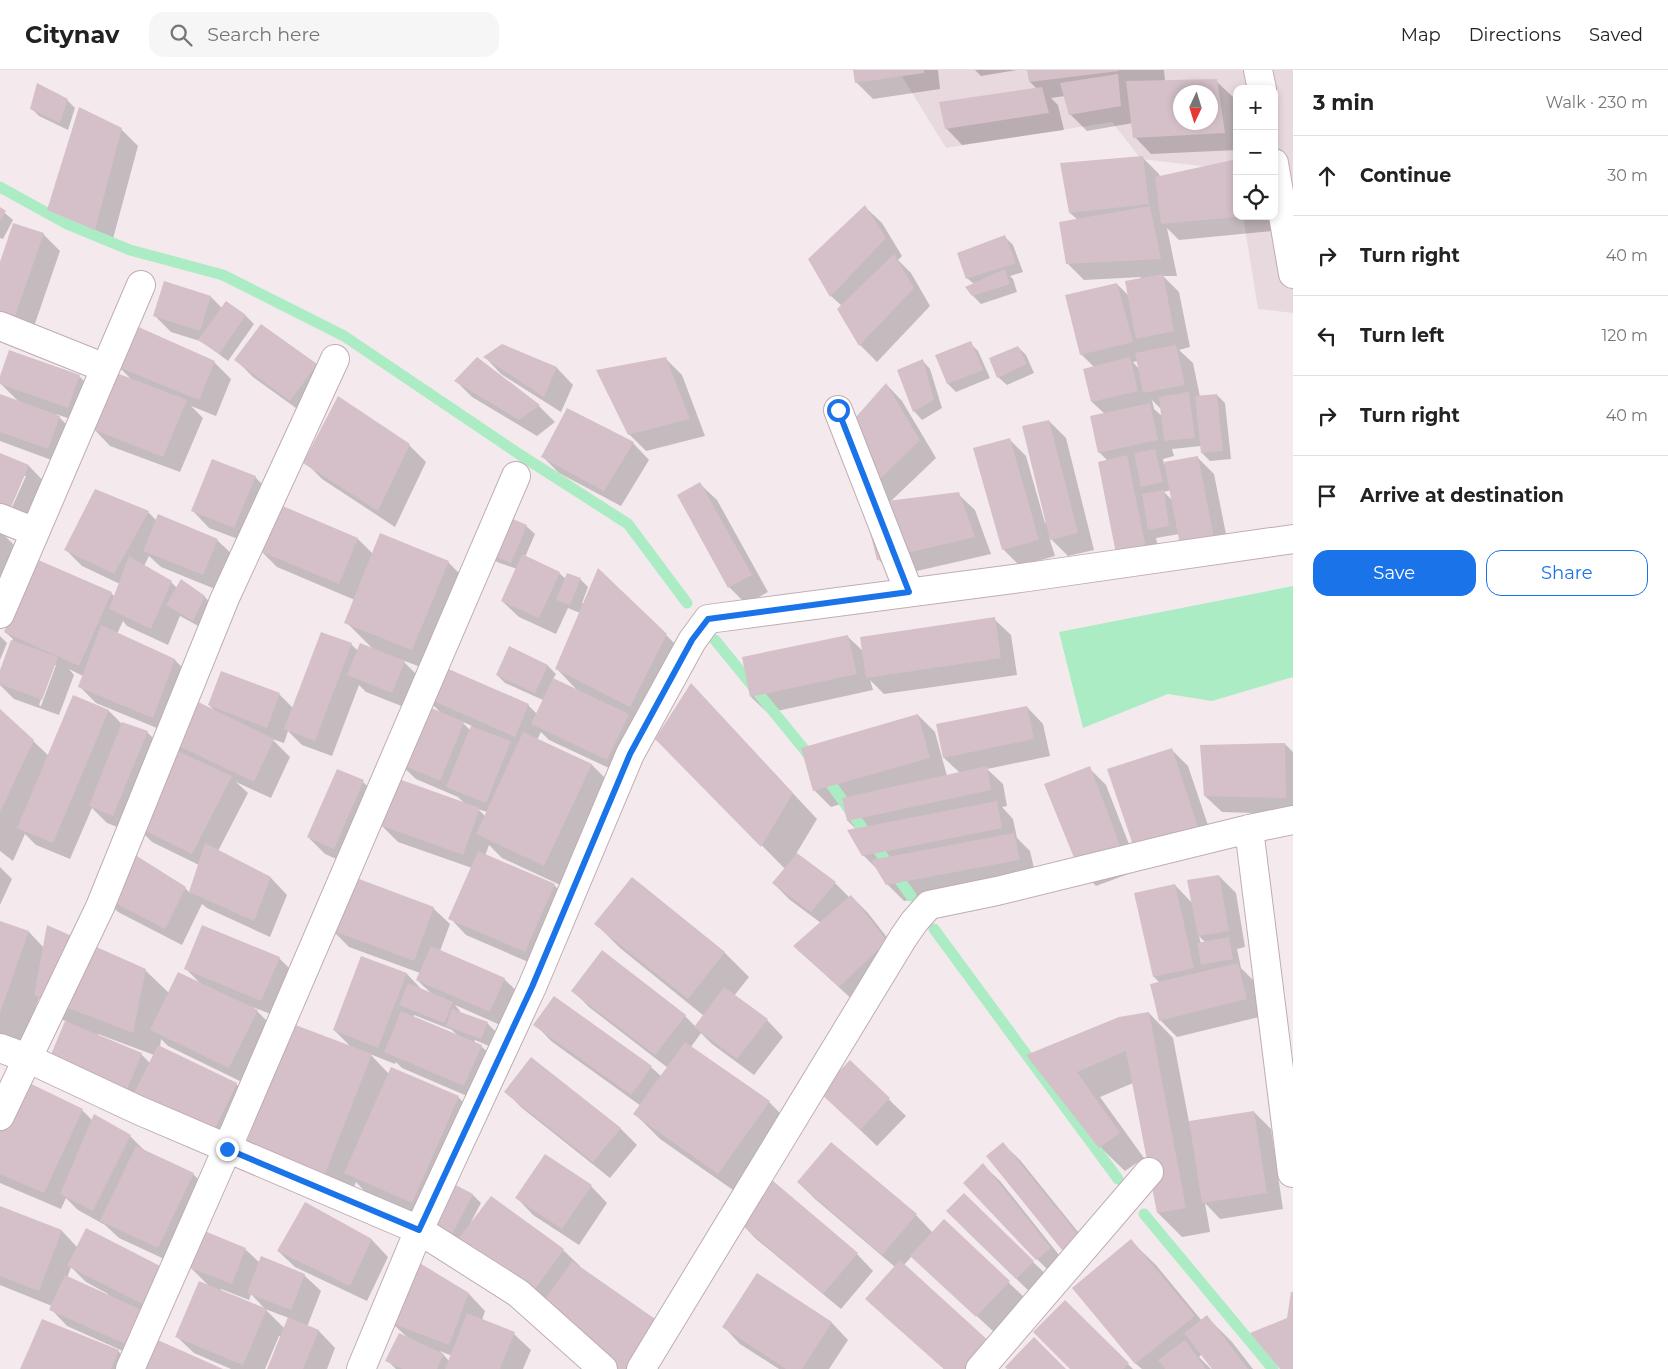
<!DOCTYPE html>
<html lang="en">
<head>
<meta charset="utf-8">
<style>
	body { margin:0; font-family:Montserrat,sans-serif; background:#f6f6f6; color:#222 }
	.controls { position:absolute; right:15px; top:15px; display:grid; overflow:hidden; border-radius:10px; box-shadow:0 2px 8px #0003 }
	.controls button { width:45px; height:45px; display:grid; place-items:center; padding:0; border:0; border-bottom:1px solid #e0e0e0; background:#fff; color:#222; font:25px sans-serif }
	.compass { position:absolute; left:1173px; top:15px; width:45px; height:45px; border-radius:50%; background:#fff; box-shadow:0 2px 8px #0003; rotate:184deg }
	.stop { position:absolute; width:15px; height:15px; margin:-11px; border:4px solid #1a73e8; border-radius:50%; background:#fff }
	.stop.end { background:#1a73e8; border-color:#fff; box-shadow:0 1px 5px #0008 }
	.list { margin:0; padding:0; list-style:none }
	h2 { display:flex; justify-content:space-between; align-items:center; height:65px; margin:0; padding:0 20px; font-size:21px }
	h2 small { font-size:16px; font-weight:400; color:#767676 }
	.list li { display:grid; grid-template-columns:32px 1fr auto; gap:15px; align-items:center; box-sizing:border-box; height:80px; padding:0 20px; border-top:1px solid #e0e0e0 }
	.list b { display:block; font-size:19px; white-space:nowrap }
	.list em { font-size:16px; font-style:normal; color:#767676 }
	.actions { display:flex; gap:10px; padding:15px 20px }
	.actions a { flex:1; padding:11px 0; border:1px solid #1a73e8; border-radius:15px; text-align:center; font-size:18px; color:#1a73e8 }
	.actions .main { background:#1a73e8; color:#fff }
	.icon { flex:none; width:28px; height:28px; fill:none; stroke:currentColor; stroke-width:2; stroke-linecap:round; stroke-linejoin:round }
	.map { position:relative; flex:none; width:1293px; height:1299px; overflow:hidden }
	header { display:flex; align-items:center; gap:30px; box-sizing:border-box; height:70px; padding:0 25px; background:#fff; border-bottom:1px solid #e0e0e0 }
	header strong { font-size:24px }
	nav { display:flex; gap:28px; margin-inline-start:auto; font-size:18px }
	.search { width:350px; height:45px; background:#f6f6f6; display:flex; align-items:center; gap:12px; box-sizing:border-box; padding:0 18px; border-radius:15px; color:#767676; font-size:19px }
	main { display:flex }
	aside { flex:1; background:#fff }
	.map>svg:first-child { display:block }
</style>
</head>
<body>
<header>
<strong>Citynav</strong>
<div class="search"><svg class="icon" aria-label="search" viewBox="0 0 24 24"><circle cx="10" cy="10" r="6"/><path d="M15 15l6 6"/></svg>Search here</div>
<nav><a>Map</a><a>Directions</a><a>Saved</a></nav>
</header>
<main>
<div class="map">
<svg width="1293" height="1299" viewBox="0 0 1293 1299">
	<rect width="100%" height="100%" fill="#f4eaed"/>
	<path fill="#e8d9de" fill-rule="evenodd" d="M898,0H1293V243L1258,239L1243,146H1274V19H1237V112L1235,100L1141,89L1112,52L946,78ZM1180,22H1210V52H1180Z"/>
	<path fill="#abecc5" d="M1293,516V607L1212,631L1168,624L1083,658L1059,562Z"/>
	<path fill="#0003" fill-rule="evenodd" d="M854,0H938L940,19L873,29L856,12Z
		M975,0H1017L981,6Z
		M1028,0H1164L1165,11H1216L1233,27L1237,52V80L1151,84L1135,67L1133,53L1087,61L1070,44L1065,26L1051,28L1058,35L1064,60L962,75L946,58L1037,19L1030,12ZM1180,22H1210V52H1180Z
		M67,30L75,38L68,60L39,46L31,38Z
		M121,59L138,76L111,176L65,157L48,140Z
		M1142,87L1159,104L1160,107L1237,146H1268L1273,161L1179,170L1167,158L1177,206H1163L1179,222L1190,277L1179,280L1193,293L1200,327L1217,325L1225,333L1231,389L1210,391L1202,383L1201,376L1172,379L1174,386L1163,389L1164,394L1197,387L1214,404L1231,489L1179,464L1156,468L1162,494L1134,500L1108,391L1099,382L1105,344L1092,332L1094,297L1081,284L1117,214L1129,226L1141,207L1084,210L1067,193L1078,150L1070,143ZM1138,291L1139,299L1133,292ZM1152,330L1162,340L1163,347L1154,339ZM1171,420L1173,431L1164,422Z
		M865,137L882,153L902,186L898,190L911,203L930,236L877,292L860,275L839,240L842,236L831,226L810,189Z
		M0,139L13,150L3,169L0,168Z
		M43,164L60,181L29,271L0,261V196Z
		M1005,167L1013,175L1023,202L1010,206L1013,209L1017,222L981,234L973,226L974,214L967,208Z
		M211,227L222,238L226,232L246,246L254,254L228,291L203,272L171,262L155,246Z
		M261,255L316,295L333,312L307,346L253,307L236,290Z
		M970,273L978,281L990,308L956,322L948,314L937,285Z
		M502,275L557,298L573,315L561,342L501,304L485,287Z
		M1018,277L1026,285L1034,303L1007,315L998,307Z
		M665,288L682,305L705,366L646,381L629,364Z
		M922,290L930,299L942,338L922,350L914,341L898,301Z
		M214,292L231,309L216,346L191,336L203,348L180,402L110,376L94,359L132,310L119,297Z
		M79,306L96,323L85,354L56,344L76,364L65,395L0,371V325L19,332L0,313V310Z
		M456,311L539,336L555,352L537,366L472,327Z
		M886,314L902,331L936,388L890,432L958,424L975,440L991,484L895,506L878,489L865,435Z
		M1049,351L1066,368L1094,480L1068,486L1049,467L1055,486L1020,496L1003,479L1009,369L1026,386L1045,453H1047Z
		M633,373L649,390L621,436L559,403L542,386Z
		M409,375L426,392L395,457L322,409L305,392Z
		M0,384L29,396L53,421L30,472L0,458ZM23,406H26L4,455L2,454Z
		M255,407L272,424L251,474L209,458L193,441Z
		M700,414L717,430L768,522L746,534L729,517Z
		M148,442L156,450L217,470L234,486L220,521L161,497L149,486L144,496L171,512L177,518L204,526L212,535L202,558L180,546L168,575L127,556L123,551L117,564L175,590L191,607L184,626L215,641L209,635L279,624L293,638L351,574L358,581L373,579L346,552L355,530L277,497L260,480L358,469L373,484L448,492L472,516L440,597L528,635L537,644L543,630L505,613L497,605L510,578L548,596L556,604L553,609L578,621L556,598L580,543L568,538L556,564L519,547L502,531L517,499L497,492L489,483L526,456L535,464L525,487L559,503L566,509H580L588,517L582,533L666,565L691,590L624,705L549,670L541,662L537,670L592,695L616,719L569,819L502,788L489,775L485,786L554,815L571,832L542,898L466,865L450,848L472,798L398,772L381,755L466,735L458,727L416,709L399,693L442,644L424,626L434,602L402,590L421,609L409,639L366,622L359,615L332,686L302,675L288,661L284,673L272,669L290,687L271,728L236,712L248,723L218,781L271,808L287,825L270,867L207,838L202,834L182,875L118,842L101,825L185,818L190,823L199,795L152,772L133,753L130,762L107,753L92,738L70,789L36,775L25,764L13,791L0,781V640L49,686L74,627L109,641L123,655L147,662L164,679L181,684L167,669L169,663L96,633L79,616L83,606L69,599L74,605L59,645L14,629L0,615V603L13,569L5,562L111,523L115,527L120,514L82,496L65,479ZM54,595H56L41,636L39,635ZM463,652L472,656L470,660L463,653ZM478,739L487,742L485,746Z
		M0,461L25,486L0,546Z
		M994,549L1011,565L1017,605L884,624L870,610L873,620L768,643L751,627L847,566L864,582Z
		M0,566L7,573L0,590Z
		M1027,637L1043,654L1050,686L987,699L1003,714L1007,736L1002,737L1013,749L1017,768L1030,781L1036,807L904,831L887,814L879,801L863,785L857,760L848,751L844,733L831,737L814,720L918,645L935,662L947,706L960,703L944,688Z
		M715,640L817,749L796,784L835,813L850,828L851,826L868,843L903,888L856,933L794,876L821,853L790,830L773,813L785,799L657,668Z
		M1285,674L1293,682V744L1222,742L1205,726Z
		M1171,679L1188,696L1214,773L1152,794Z
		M1089,698L1106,715L1139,800L1096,816L1080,800Z
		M363,712L380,728L350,795L325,784L308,767Z
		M0,797L12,809L0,835Z
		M1219,806L1236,823L1245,877L1237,879L1241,898L1254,911L1263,946L1177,967L1160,950V913L1154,907L1135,824L1175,815L1193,834ZM1199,866L1206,873L1201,874Z
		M633,809L725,883L749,907L734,926L767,950L783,967L754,1005L712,974L701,963L691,977L769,1032L794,1057L743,1127L660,1069L635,1044L641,1036L551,971L535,954L651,997L662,1007L668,998L589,937L572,920L685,946L696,957L704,946L620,878L596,854Z
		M433,838L450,854L440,881L504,909L521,925L507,958L455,935L460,941L459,943L487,953L495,961L489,976L475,970L474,973L481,976L498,992L481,1032L402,998L396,992L395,994L370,984L389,1004L458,1027L483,1052L455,1116L473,1125L481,1133L470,1154L563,1180L580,1196L579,1198L653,1299H612L370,1127L356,1112L347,1135L269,1106L352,978L334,960L362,888L407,904L423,921L432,924L417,910L420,903L349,877L332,860ZM414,945L452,960L459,967L413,948Z
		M0,852L29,862L44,878L145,900L169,923L199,912L186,899L279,888L296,905L278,947L253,937L274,958L246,1014L168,976L161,969L160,977L236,1014L253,1030L226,1087L147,1049L66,951L60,949L39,928L16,991L0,984ZM98,964L154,985L150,993L141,984L98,966Z
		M1149,943L1173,968L1189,1052L1254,1042L1271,1059L1283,1139L1220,1149L1205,1133L1210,1162L1182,1167L1158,1143L1133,1013L1100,1027L1144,1088L1125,1101L1100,1077L1028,986Z
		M850,992L906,1046L877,1076L838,1039Z
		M506,1022L620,1058L637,1075L610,1108L522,1038Z
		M82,1040L93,1051L130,1066L147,1083L193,1104L210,1121L175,1194L119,1168L105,1155L78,1140L66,1128L61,1139L0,1113V1053Z
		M1003,1074L1020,1090L1095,1183L1080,1195L1063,1179Z
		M983,1095L1000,1111L1067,1195L1054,1206L1037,1189Z
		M798,1112L916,1145L933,1163L944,1151L1026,1229L994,1262L912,1186L904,1195L1007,1290L999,1299H944L883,1245L895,1197L815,1129Z
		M591,1116L607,1133L579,1175L533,1145L517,1128Z
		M305,1134L372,1170L388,1187L367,1231L295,1197L278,1181Z
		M0,1138L62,1161L78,1178L164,1199L157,1271L220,1299L143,1290L67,1256L51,1239L52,1236L0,1215ZM71,1197L86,1212L108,1224V1226L67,1208Z
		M739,1151L857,1184L873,1201L841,1239L755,1168Z
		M964,1158L1033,1192L1050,1208L1033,1225Z
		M1131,1171L1156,1195L1202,1251L1207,1247L1232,1272L1253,1299H1142L1136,1294L1074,1218ZM1202,1284L1213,1298L1211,1299L1199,1287Z
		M245,1179L260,1193L304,1205L321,1221L307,1257L319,1261L335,1278L327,1299H268L282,1266H279L265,1299H231L194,1283L177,1267L210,1217L189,1196ZM221,1219L249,1230L251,1224L265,1239L289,1248L285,1259L266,1240L220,1221Z
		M419,1194L469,1224L485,1241L482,1250L514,1264L531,1280L523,1299H396L387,1290L407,1267L392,1253ZM440,1281L452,1286L449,1291Z
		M758,1205L832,1253L848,1270L829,1299H779L740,1274L724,1257Z
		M1065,1232L1133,1299H1072Z
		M118,1281L136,1299H22Z"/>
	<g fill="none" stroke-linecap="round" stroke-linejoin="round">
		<path stroke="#abecc5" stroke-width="11" d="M0,117L67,154L130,180L223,205L344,266L519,384L628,454L687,533
			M715,570L812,689
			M823,703L911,826
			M934,859L1118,1109
			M1144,1144L1273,1299"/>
	</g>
	<path fill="#d5c0c9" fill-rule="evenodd" d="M853,0H924V3L855,13Z
		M1027,0H1119V1L1029,12Z
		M1118,4L1121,36L1069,45L1060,13Z
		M1217,9L1225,63L1133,68L1126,11ZM1180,22H1210V52H1180Z
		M37,13L68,29L60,53L30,39Z
		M1042,17L1049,43L945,59L939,32Z
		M79,37L122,58L95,160L47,140Z
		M1143,86L1149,134L1069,143L1060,93Z
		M1237,89V147L1161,154L1155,107Z
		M865,135L886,168L830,227L808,189Z
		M1150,136L1161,189L1066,194L1059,152Z
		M0,137L6,141L0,151Z
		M13,153L44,163L12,255L0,251V192Z
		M1005,165L1016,193L966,209L957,183Z
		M894,184L914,218L859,276L837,239Z
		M1005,199L1010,214L972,226L965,217Z
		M1163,204L1174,261L1136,269L1125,211Z
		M164,211L211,226L200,261L153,246Z
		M1117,213L1133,272L1080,285L1065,225Z
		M226,231L246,245L219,284L198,270Z
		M261,254L317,294L290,331L234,290Z
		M134,255L215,291L199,330L118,297Z
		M971,271L983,300L947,314L935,285Z
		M502,274L557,297L544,327L483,287Z
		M1176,275L1185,315L1143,323L1135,283Z
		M1018,276L1027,294L997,308L989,288Z
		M9,280L80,305L68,338L0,314V306Z
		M477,287L540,335L519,350L454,311Z
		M666,287L690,349L628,365L596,300Z
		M1130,287L1138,321L1091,332L1083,299Z
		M923,289L934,330L913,342L897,300Z
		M114,302L187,330L163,387L92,359Z
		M886,313L920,370L862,427L834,372Z
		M1189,322L1195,368L1164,371L1159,327Z
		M0,324L60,346L48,379L0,362Z
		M1217,324L1223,381L1201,383L1195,326Z
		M338,326L410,374L378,441L303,393Z
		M1150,333L1158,370L1098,383L1090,346Z
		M567,338L634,372L604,421L541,387Z
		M1049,350L1078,463L1050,470L1022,356Z
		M1010,368L1039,470L1002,480L973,378Z
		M1155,379L1163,412L1141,417L1134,383Z
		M0,383L29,395L6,449L0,446Z
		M1127,385L1146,478L1116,484L1098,392Z
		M1198,386L1215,473L1181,480L1164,392Z
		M212,389L256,406L234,458L191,441Z
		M700,412L752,505L728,518L677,425Z
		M95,419L149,441L114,504L64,480Z
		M1164,420L1169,456L1148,460L1142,424Z
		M959,422L975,467L877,490L863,434Z
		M278,434L358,468L339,514L259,481Z
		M158,444L218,469L203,505L143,481Z
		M503,445L527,455L511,493L488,484Z
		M380,463L449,491L412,580L344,553Z
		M522,484L560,502L539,548L501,531Z
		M129,486L172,511L151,559L109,539Z
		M36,489L112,522L79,596L4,562Z
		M598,498L667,564L630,637L555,599Z
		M567,503L581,508L570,535L556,530Z
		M181,509L205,526L193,551L166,535Z
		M995,547L1001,588L866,608L860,567Z
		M101,555L175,589L153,648L78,617Z
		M321,562L352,573L315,671L284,659Z
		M848,565L857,604L750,627L742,587Z
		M11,570L58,587L42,630L0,614V600Z
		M360,573L405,591L392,623L347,605Z
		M509,576L548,595L535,623L496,605Z
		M437,594L529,634L515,667L422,626Z
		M221,601L280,623L267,658L208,635Z
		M553,608L629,644L607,690L531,654Z
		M691,613L793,723L761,777L655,669Z
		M182,624L274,669L254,712L166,670Z
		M73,625L109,640L53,773L17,758Z
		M422,634L464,652L440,711L398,693Z
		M1027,636L1034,669L943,688L936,654Z
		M0,639L34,670L0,742Z
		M918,644L930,688L813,721L801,678Z
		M122,652L148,661L113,746L89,736Z
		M471,656L511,671L486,733L446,717Z
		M523,662L592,694L544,796L476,764Z
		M1285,673L1286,728L1204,726L1200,675Z
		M169,677L232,706L192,784L133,755Z
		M1172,678L1198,757L1134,778L1107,699Z
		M987,696L991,720L847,751L842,728Z
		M1090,696L1123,783L1079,800L1044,714Z
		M337,699L364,710L334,779L307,767Z
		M396,708L480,738L463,785L380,755Z
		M997,731L1002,758L862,786L847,760Z
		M1014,763L1020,790L886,815L871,790Z
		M205,773L271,807L254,851L189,822Z
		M121,776L186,817L165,859L100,825Z
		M478,781L555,814L525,882L448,849Z
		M797,783L836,812L811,842L772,813Z
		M1219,805L1229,861L1198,866L1187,810Z
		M351,806L434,837L414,891L331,860Z
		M632,807L725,882L688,929L594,854Z
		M1175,814L1194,898L1153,907L1134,823Z
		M851,825L887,871L839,917L793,876Z
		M0,851L29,861L0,943Z
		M47,855L146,899L133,963L34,925Z
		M202,855L280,887L261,931L184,899Z
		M1229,867L1233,889L1201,895L1197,873Z
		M431,876L505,908L490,942L416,910Z
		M602,880L686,945L655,985L571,921Z
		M361,886L407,903L378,978L333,960Z
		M1238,893L1247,929L1159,951L1150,914Z
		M178,902L258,940L229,998L150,960Z
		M408,913L453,932L444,953L399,935Z
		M724,917L768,949L737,989L694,957Z
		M554,926L652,996L631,1025L533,955Z
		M452,939L488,952L481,969L446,956Z
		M401,941L482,975L464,1016L384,982Z
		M1149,942L1186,1138L1157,1143L1126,981L1077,1002L1120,1063L1099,1078L1026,985L1119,947Z
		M65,951L142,983L124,1027L47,994Z
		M293,954L372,984L322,1111L243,1081Z
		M685,972L770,1031L718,1104L633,1044Z
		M158,975L237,1013L209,1071L129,1033Z
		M531,987L621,1058L593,1092L504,1022Z
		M850,990L890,1028L860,1060L819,1022Z
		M391,997L459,1026L412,1133L344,1103Z
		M19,1008L83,1039L44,1123L0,1104V1050Z
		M1254,1041L1267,1123L1202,1133L1189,1051Z
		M94,1044L131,1065L93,1141L60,1124Z
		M831,1072L917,1144L882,1185L797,1112Z
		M1003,1072L1079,1166L1062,1180L986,1086Z
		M136,1076L194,1103L158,1178L100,1151Z
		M545,1084L592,1115L562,1159L515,1128Z
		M983,1093L1051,1178L1036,1190L963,1113Z
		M772,1110L858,1183L823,1224L737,1151Z
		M450,1112L473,1124L449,1170L426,1158Z
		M964,1123L1034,1191L1016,1209L946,1141Z
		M491,1126L564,1179L530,1226L456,1172Z
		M305,1132L372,1169L350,1216L277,1181Z
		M0,1136L62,1160L39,1221L0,1206Z
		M944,1149L1010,1211L976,1247L910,1186Z
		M86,1158L164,1198L145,1235L67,1196Z
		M202,1160L246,1178L232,1214L188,1197Z
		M1131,1169L1195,1246L1135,1294L1072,1218Z
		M261,1186L305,1204L291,1240L247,1223Z
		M900,1190L991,1273L968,1299H944L865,1229Z
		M572,1191L658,1251L625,1299H618L536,1242Z
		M418,1192L469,1223L449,1275L391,1253Z
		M757,1203L832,1252L802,1299H786L722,1257Z
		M65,1205L146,1242L130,1276L49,1240Z
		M199,1211L267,1239L243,1295L175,1267Z
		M1291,1222H1293V1299H1280L1250,1263L1287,1248Z
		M1065,1230L1129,1293L1123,1299H1070L1033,1262Z
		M467,1243L515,1262L500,1299H445Z
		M1207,1245L1248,1299H1212L1184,1263Z
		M288,1247L319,1260L303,1299H267Z
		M42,1249L119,1280L111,1299H20Z
		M399,1263L444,1284L437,1299H403L385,1291Z
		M151,1267L223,1299H137Z
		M1034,1267L1066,1299H1007L1005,1297Z
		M1185,1270L1206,1299H1165L1158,1290Z"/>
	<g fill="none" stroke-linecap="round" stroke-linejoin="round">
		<g stroke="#bfadb4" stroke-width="30">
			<path id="minor" d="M1258,0L1262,19
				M1274,93L1293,204
				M0,256L105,298
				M838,340L909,522
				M0,448L35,462
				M0,544L141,215
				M1249,759L1292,1103
				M0,978L27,988L138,1040L419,1160L518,1223L603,1299
				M0,1046L100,837L225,528L335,289
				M130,1299L227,1079L516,406
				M361,1299L419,1160L532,917L630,684L692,571L708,549L1028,507L1293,469
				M641,1299L903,868L914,852L929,835L997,821L1249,759L1293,750
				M980,1299L1149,1102"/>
		</g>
		<use href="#minor" stroke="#fff" stroke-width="28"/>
	</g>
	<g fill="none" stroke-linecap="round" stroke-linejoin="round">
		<path stroke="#1a73e8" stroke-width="6" d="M227,1079L419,1160L532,917L630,684L692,570L708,549L909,522L838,340"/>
	</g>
</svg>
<div class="controls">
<button>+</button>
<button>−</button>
<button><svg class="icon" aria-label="locate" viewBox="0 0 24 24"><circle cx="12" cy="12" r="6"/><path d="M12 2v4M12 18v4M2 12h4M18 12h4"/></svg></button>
</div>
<svg class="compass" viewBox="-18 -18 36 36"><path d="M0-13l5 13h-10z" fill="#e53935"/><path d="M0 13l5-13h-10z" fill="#767676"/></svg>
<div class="stop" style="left:838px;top:340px"></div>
<div class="stop end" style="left:227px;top:1079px"></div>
</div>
<aside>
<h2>3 min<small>Walk · 230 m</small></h2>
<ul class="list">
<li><svg class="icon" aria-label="ahead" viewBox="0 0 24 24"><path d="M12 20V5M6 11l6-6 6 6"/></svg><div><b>Continue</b></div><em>30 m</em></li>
<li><svg class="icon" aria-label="right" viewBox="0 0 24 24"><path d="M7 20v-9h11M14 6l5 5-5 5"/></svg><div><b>Turn right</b></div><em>40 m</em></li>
<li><svg class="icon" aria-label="left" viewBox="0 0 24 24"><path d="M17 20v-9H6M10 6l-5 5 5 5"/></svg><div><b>Turn left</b></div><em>120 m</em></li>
<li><svg class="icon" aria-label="right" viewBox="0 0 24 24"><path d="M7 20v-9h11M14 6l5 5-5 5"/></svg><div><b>Turn right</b></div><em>40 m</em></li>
<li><svg class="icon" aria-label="arrive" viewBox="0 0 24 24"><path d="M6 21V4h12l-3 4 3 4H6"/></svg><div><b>Arrive at destination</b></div></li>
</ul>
<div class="actions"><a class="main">Save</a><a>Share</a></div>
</aside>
</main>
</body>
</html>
